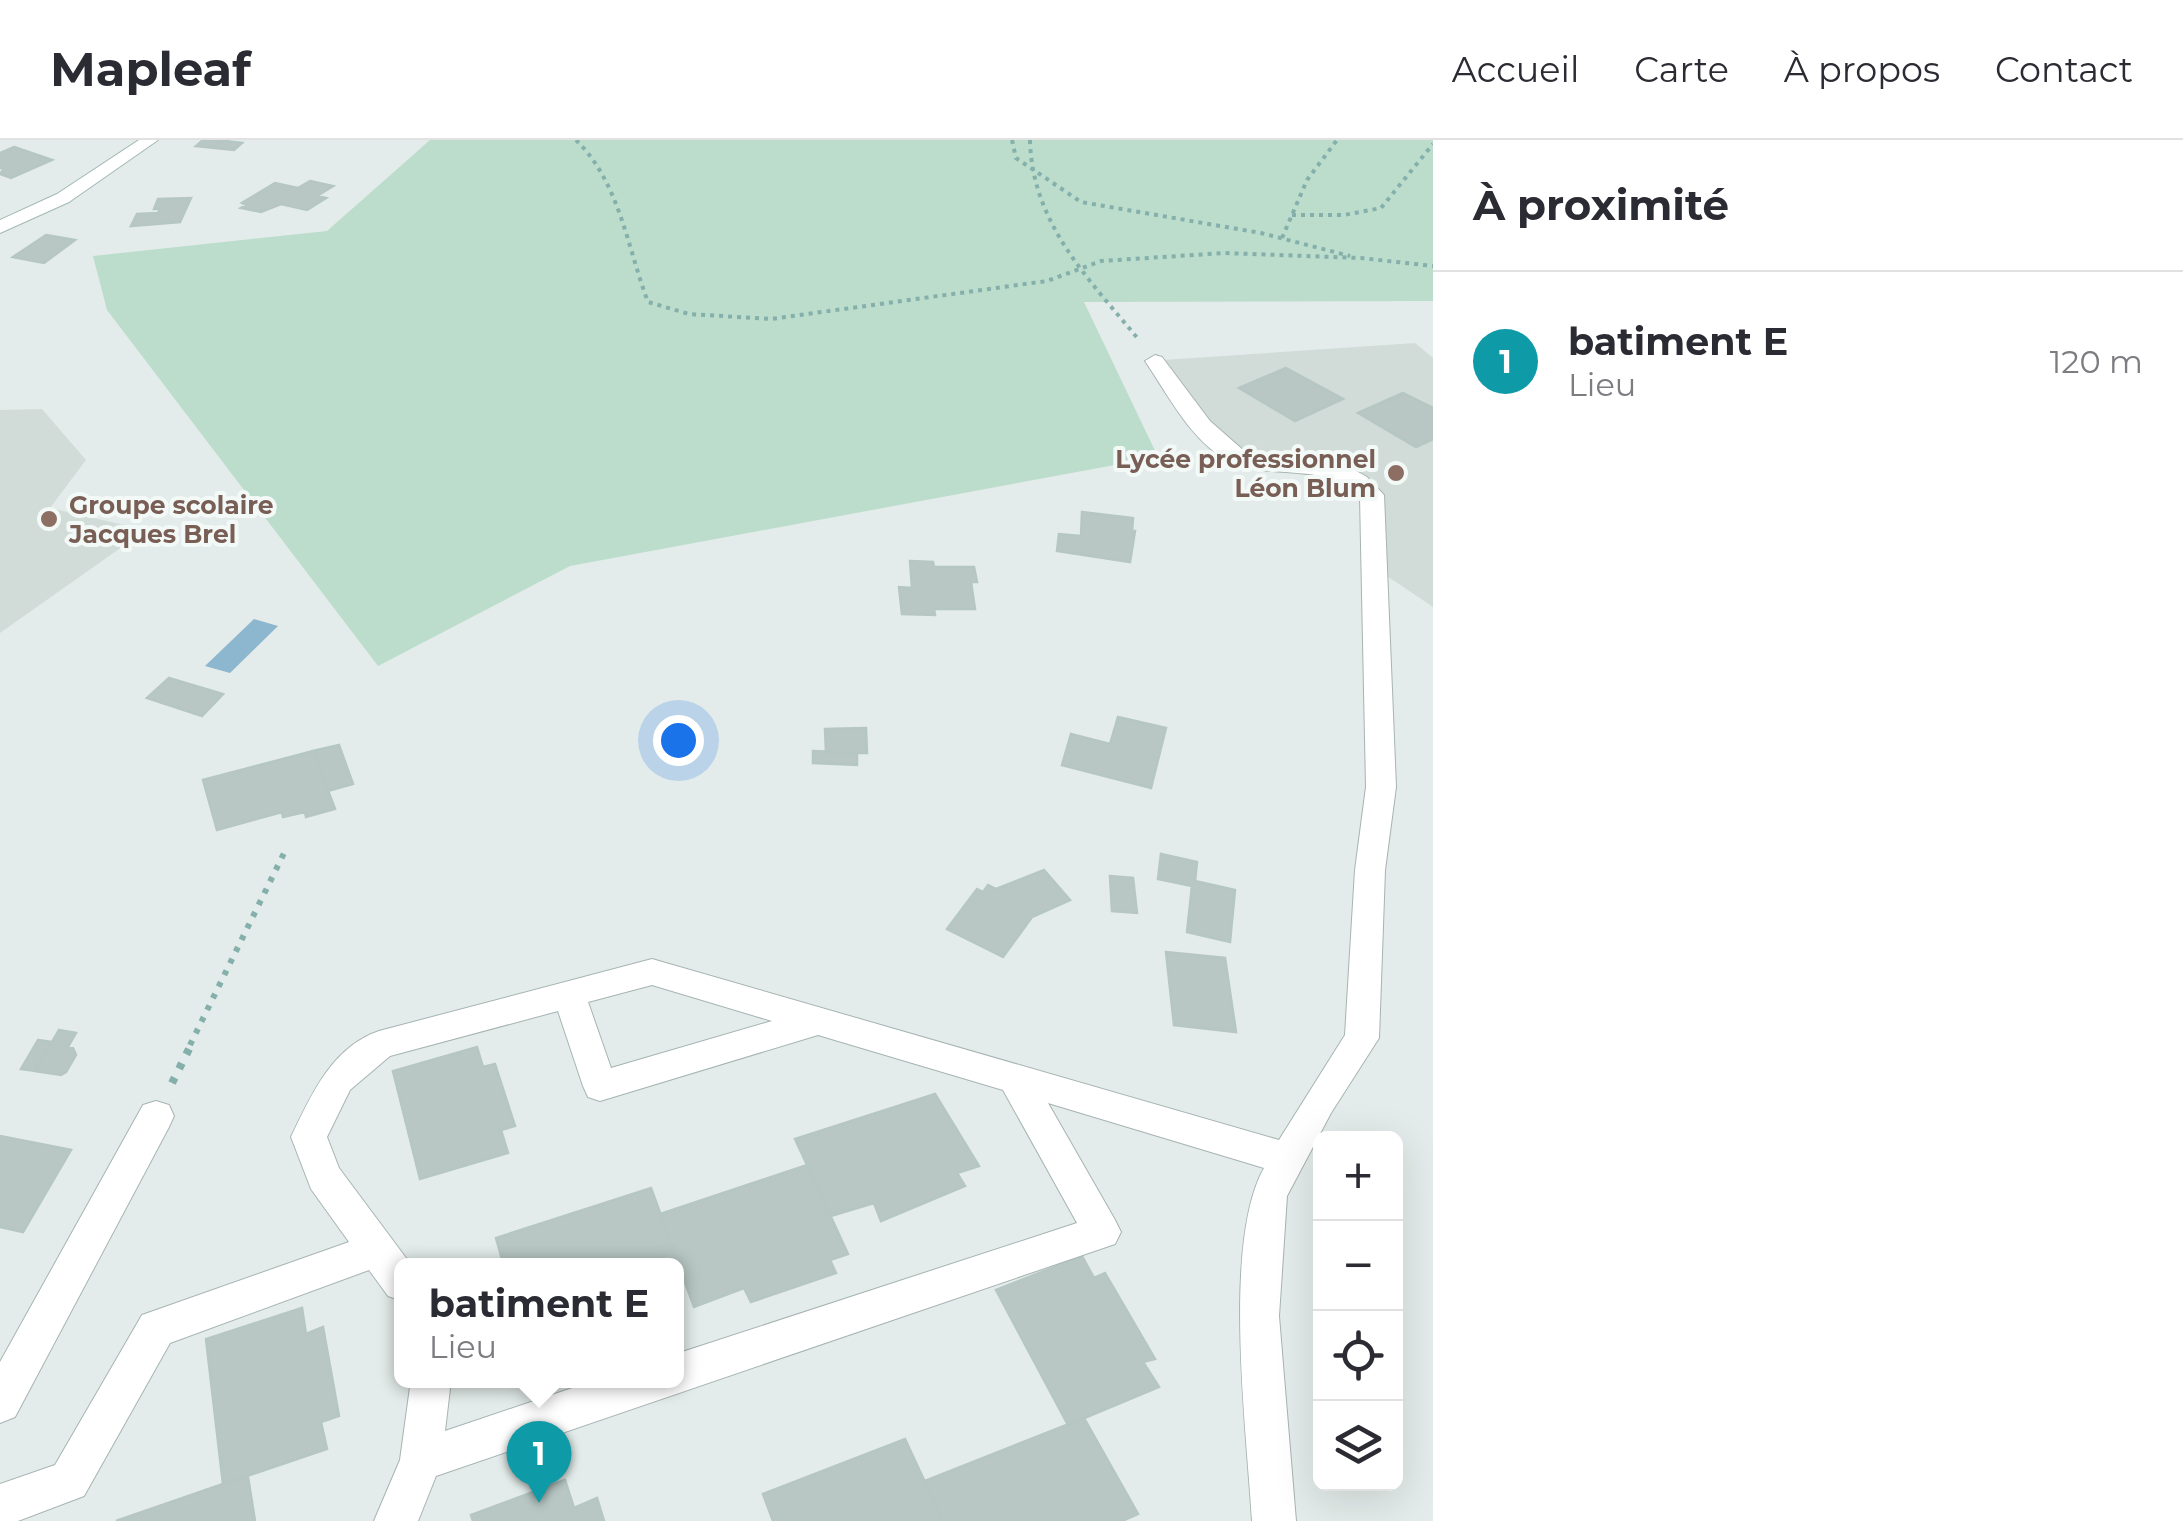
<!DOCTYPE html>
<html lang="fr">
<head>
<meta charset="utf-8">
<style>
	body { margin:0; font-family:Montserrat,sans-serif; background:#f2f2f3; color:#2b2b33 }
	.controls { position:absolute; right:30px; bottom:30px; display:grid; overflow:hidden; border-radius:15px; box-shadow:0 10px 40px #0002 }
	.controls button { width:90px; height:90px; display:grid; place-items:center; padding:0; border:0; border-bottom:2px solid #e1e1e2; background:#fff; color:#2b2b33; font:50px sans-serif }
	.you { position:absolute; left:678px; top:600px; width:35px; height:35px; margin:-25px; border:8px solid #fff; border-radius:50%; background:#1a73e8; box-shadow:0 0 0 15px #1a73e833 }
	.badge { display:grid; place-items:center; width:65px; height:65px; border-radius:50%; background:#826147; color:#fff; font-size:32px; font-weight:700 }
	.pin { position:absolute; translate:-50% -82px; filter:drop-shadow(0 2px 5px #0008) }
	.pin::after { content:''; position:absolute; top:52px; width:35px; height:30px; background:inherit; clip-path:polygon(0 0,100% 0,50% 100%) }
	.popup { position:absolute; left:394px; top:1118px; width:290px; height:130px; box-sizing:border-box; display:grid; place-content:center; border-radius:15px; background:#fff; filter:drop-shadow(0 2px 8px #0005); font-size:32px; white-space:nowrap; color:#7c7c81 }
	.popup b { font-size:38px; color:#2b2b33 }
	.popup::after { content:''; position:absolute; left:50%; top:100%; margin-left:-20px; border:20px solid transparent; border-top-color:#fff }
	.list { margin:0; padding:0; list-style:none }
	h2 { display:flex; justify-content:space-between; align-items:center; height:130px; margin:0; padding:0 40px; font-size:42px }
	h2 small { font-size:32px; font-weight:400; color:#7c7c81 }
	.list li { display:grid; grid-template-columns:65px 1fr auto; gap:30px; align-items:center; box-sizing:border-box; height:180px; padding:0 40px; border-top:2px solid #e1e1e2 }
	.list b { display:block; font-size:38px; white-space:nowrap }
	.list p { margin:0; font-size:32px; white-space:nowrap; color:#7c7c81 }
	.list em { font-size:32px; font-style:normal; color:#7c7c81 }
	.icon { flex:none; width:55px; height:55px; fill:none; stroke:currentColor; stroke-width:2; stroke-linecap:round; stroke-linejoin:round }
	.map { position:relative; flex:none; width:1433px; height:1381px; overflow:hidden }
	header { display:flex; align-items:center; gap:60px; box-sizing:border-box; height:140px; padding:0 50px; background:#fff; border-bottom:2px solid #e1e1e2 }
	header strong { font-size:48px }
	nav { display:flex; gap:55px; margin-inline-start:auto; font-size:35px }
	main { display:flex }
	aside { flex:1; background:#fff }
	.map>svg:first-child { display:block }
</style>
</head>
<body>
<header>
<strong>Mapleaf</strong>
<nav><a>Accueil</a><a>Carte</a><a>À propos</a><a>Contact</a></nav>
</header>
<main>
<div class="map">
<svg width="1433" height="1381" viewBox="0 0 1433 1381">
	<rect width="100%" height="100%" fill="#e3ecea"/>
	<path fill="#d1dcd9" d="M1415,203L1433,218V467L1378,430L1381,414L1377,341L1343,325L1237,307L1219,295L1163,220Z
		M42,269L86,320L50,368L146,390L0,493V270Z"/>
	<path fill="#bcddcc" d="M430,0H1433V161L1084,162L1158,317L570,426L378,526L107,170L93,116L327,91Z"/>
	<path fill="#8db6cf" d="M254,479L278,486L230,533L205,526Z"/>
	<path fill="#b8c7c4" stroke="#b5c6c3" stroke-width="2.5" d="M203,0H217L242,3L234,10L196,6Z
		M14,7L52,20L11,38L0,34L4,29L0,28V13Z
		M310,41L333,46L317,56L326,58L307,70L281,64L261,72L241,68L246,65L242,63L275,43L298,48Z
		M191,58L180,82L131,86L137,74L158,73L160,69H154L158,59Z
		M46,95L75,100L44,123L13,117Z
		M1286,228L1343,259L1295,281L1239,248Z
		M1403,253L1433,268V299L1416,307L1358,273Z
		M1082,372L1133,378L1132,391H1135L1130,422L1057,411L1059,394L1081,396Z
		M910,421L933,422L934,427H974L977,442H971L975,469H934L935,475L902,474L899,447L912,448Z
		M169,538L223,554L202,576L147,558Z
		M1118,577L1166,588L1151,648L1062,625L1071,594L1110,604Z
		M866,588L867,613L826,612L825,589Z
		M339,605L353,644L328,651L313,611Z
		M313,611L335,669L306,677L305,672L283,677L282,672L217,690L203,640Z
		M813,611L857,613V625L813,623Z
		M1161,714L1197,722L1195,741L1235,750L1230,802L1187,792L1192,746L1158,739Z
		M1044,730L1070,760L1032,777L1003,817L947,789L977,749L983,752L988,745L996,749Z
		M1110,736L1133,738L1137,773L1112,771Z
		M1166,812L1225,818L1236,892L1174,885Z
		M59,890L76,893L68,907L73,908L76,915L66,932L61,935L35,931Z
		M38,900L52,902L35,931L21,929Z
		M477,907L483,927L495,924L515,986L501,990L508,1013L420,1039L393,931Z
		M935,954L979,1026L957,1033L965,1046L881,1081L874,1063L831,1076L795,999Z
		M0,996L71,1010L23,1092L0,1087Z
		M807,1025L848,1114L830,1120L836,1133L751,1162L744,1148L694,1167L660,1074Z
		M651,1048L678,1122L664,1126H504L496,1098Z
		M1082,1116L1094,1138L1105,1133L1155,1219L1143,1222L1159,1247L1068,1285L996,1150Z
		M302,1168L306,1194L323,1187L339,1276L321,1282L327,1309L223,1344L206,1199Z
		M1084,1278L1138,1374L1122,1381H943L925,1341Z
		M905,1299L943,1381H773L763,1354Z
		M248,1337L255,1381H116L223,1344Z
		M565,1340L574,1368L597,1358L604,1381H473L471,1375Z"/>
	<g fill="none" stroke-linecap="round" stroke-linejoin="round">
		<g stroke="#a6b4b2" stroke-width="2">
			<path id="street" d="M1155,215L1162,217L1210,281L1243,310L1351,328L1367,337L1384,355L1396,647L1385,730L1379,898L1331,973L1287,1056L1279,1176L1296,1381H1252C1247,1292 1222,1103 1264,1028L1048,963L1115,1080L1121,1092L1115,1104L436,1336L418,1381H374L400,1320L411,1240H451L445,1291L596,1240H676V1214L1077,1083L1003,950L818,895L600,961L588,957L583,946L558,871L390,916L350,950L327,997L339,1028L412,1126H402V1161L388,1156L369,1130L170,1203L84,1356L18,1381H0V1344L55,1325L142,1175L349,1102L311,1049L291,997C311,955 332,907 379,891L652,819L1279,1000L1345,895L1355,730L1366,647L1360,357C1325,321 1272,341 1229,321C1192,303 1167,253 1145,221ZM652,845L772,881L611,928L588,862Z
				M156,961L169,965L174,976L169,987L15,1277L0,1283V1222L143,965Z"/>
		</g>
		<g stroke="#a1b8b5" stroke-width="2">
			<path id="secondary" d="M139,0H158L69,62L0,93V80L57,54Z"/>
		</g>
		<path stroke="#84afab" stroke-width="4" stroke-dasharray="4 5" stroke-linecap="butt" d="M576,0C620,43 627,107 648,162L689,174L771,179L1047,141L1101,121L1224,113L1361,118L1433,126
			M1012,0L1016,18L1081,62L1261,93L1350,116
			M1030,0C1032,84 1089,139 1139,200
			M1292,75H1344L1381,68L1433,4
			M1282,98L1307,40L1337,0"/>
		<path stroke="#84afab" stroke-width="6" stroke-dasharray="5 8" stroke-linecap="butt" d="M190,905L287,707"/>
		<path stroke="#84afab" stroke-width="8" stroke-dasharray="6 10" stroke-linecap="butt" d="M172,943L192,903"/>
		<use href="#street" fill="#fff" fill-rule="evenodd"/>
		<use href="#secondary" fill="#fff" fill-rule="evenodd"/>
	</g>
	<g fill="#8d6e63" stroke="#f3f9f7" stroke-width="4">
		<circle cx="1396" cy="333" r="10"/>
		<circle cx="49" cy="379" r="10"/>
	</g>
	<g text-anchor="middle" stroke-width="8" stroke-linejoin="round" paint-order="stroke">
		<g font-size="25" font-weight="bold" fill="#785e54" stroke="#f3f9f7" text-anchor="end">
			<text x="1376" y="328">Lycée professionnel<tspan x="1376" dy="29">Léon Blum</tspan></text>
			<text x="69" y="374" text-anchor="start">Groupe scolaire<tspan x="69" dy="29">Jacques Brel</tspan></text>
		</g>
	</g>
</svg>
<div class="controls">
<button>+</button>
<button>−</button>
<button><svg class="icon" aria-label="locate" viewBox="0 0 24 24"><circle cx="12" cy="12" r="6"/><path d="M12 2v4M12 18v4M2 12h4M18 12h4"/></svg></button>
<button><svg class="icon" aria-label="layers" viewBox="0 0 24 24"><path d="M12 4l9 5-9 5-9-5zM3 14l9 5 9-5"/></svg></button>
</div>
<div class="you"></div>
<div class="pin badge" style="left:539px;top:1363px;background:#0f9aa8">1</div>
<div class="popup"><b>batiment E</b>Lieu</div>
</div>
<aside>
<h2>À proximité<small></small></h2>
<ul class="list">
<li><span class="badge" style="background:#0f9aa8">1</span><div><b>batiment E</b><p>Lieu</p></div><em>120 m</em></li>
</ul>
</aside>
</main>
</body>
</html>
